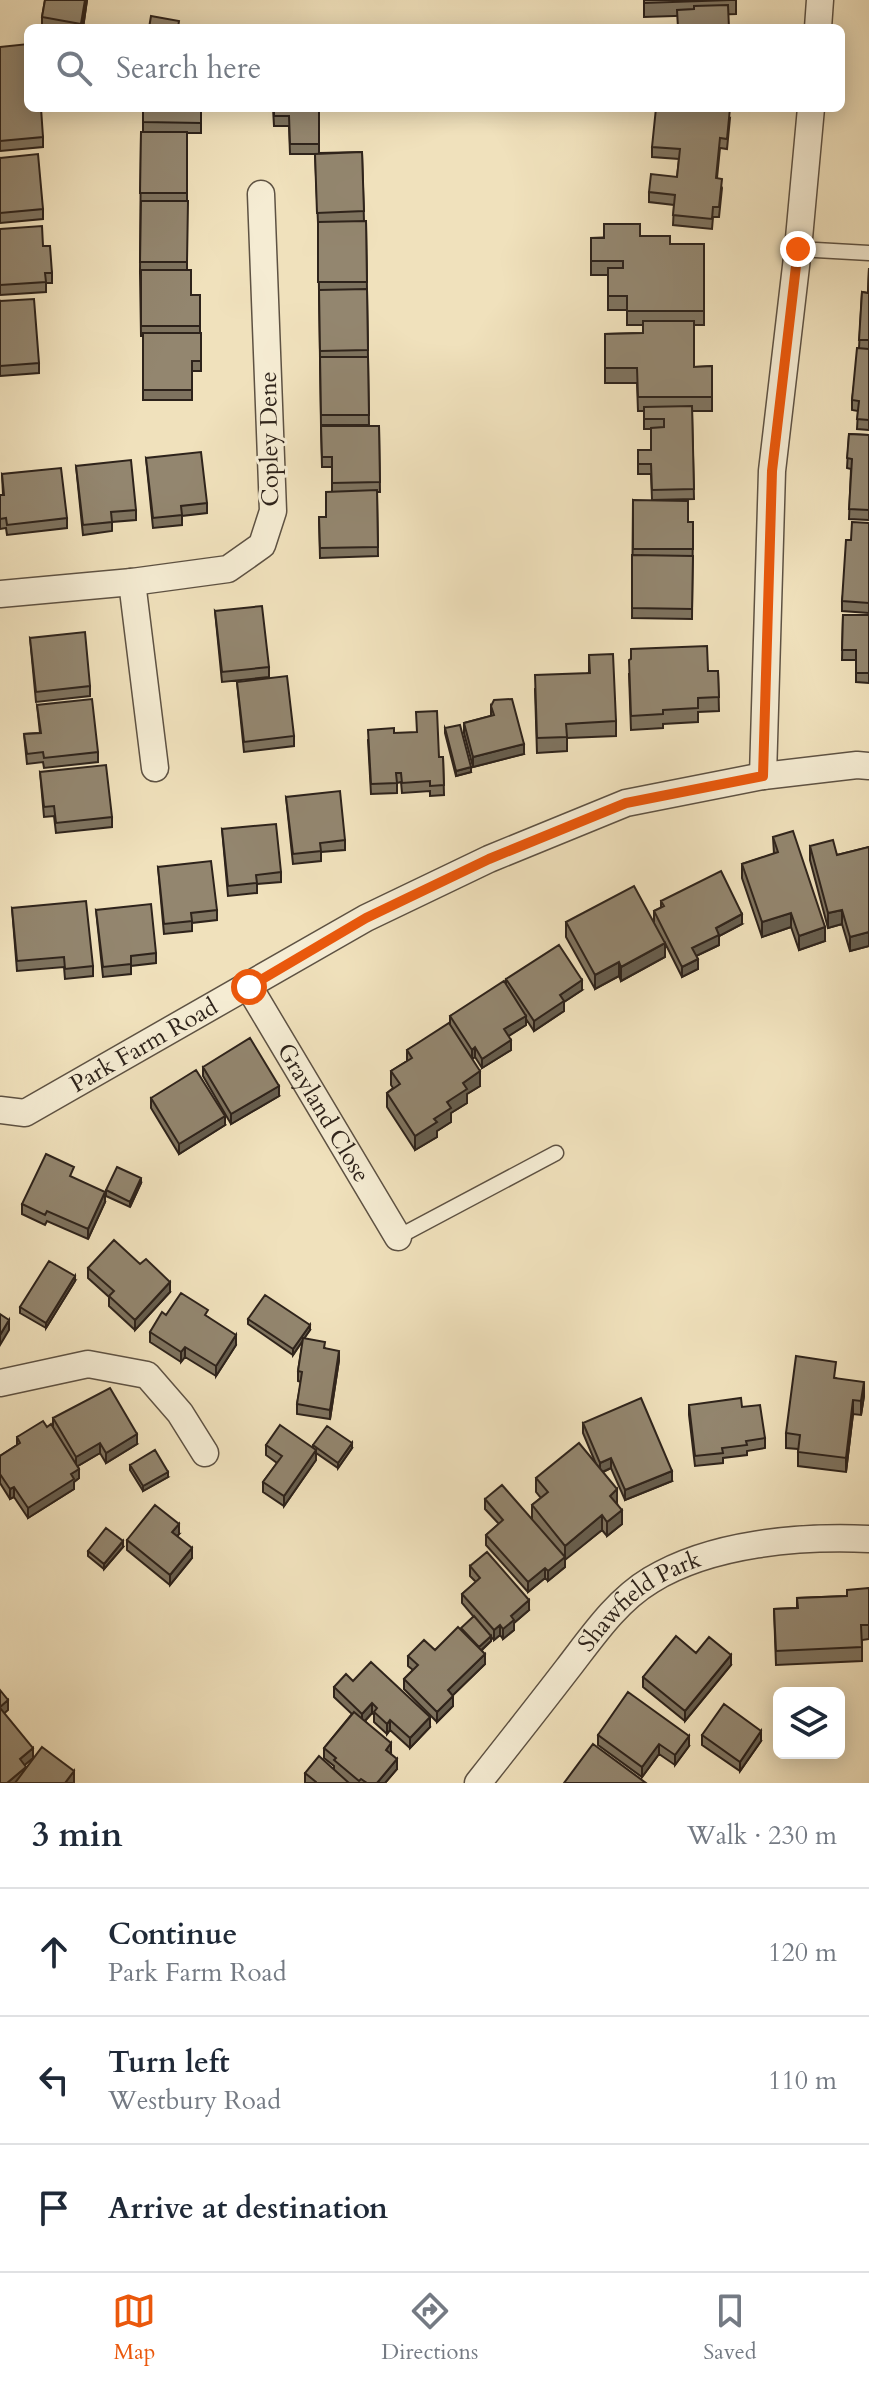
<!DOCTYPE html>
<html lang="en">
<head>
<meta charset="utf-8">
<style>
	body { margin:0; font-family:Cardo,serif; background:#f2f2f3; color:#1f2937 }
	.controls { position:absolute; right:24px; bottom:24px; display:grid; overflow:hidden; border-radius:12px; box-shadow:0 4px 20px #0003 }
	.controls button { width:72px; height:72px; display:grid; place-items:center; padding:0; border:0; border-bottom:2px solid #e0e1e3; background:#fff; color:#1f2937; font:40px sans-serif }
	.stop { position:absolute; width:24px; height:24px; margin:-18px; border:6px solid #ea580c; border-radius:50%; background:#fff }
	.stop.end { background:#ea580c; border-color:#fff; box-shadow:0 2px 8px #0008 }
	.list { margin:0; padding:0; list-style:none }
	h2 { display:flex; justify-content:space-between; align-items:center; height:104px; margin:0; padding:0 32px; font-size:34px }
	h2 small { font-size:26px; font-weight:400; color:#747a83 }
	.list li { display:grid; grid-template-columns:52px 1fr auto; gap:24px; align-items:center; box-sizing:border-box; height:128px; padding:0 32px; border-top:2px solid #e0e1e3 }
	.list b { display:block; font-size:30px; white-space:nowrap }
	.list p { margin:0; font-size:26px; white-space:nowrap; color:#747a83 }
	.list em { font-size:26px; font-style:normal; color:#747a83 }
	.icon { flex:none; width:44px; height:44px; fill:none; stroke:currentColor; stroke-width:2; stroke-linecap:round; stroke-linejoin:round }
	.map { position:relative; flex:none; width:869px; height:1783px; overflow:hidden }
	.search { position:absolute; background:#fff; box-shadow:0 4px 20px #0003; left:24px; right:24px; top:24px; height:88px; display:flex; align-items:center; gap:20px; box-sizing:border-box; padding:0 28px; border-radius:12px; color:#747a83; font-size:30px }
	.sheet { height:488px; background:#fff }
	nav { display:flex; justify-content:space-around; align-items:center; box-sizing:border-box; height:112px; border-top:2px solid #e0e1e3; background:#fff; font-size:22px; color:#747a83 }
	nav a { display:grid; justify-items:center; gap:4px }
	nav .on { color:#ea580c }
	.map>svg:first-child { display:block }
</style>
</head>
<body>
<div class="map">
<svg width="869" height="1783" viewBox="0 0 869 1783">
	<rect width="100%" height="100%" fill="#f0e1bc"/>
	<filter id="stains"><feTurbulence type="fractalNoise" baseFrequency=".0025" numOctaves="4"/><feColorMatrix values="0 0 0 0 .2 0 0 0 0 .09 0 0 0 0 .02 0 0 0 .5 -.17"/></filter>
	<radialGradient id="worn" r=".72"><stop offset=".6" stop-color="#630" stop-opacity="0"/><stop offset="1" stop-color="#630" stop-opacity=".3"/></radialGradient>
	<g fill="none" stroke-linecap="round" stroke-linejoin="round">
		<g stroke="#5e5243" stroke-width="17">
			<path id="lane" d="M798,249L869,253
				M398,1237L556,1153"/>
		</g>
		<g stroke="#5e5243" stroke-width="29">
			<g id="street">
				<path d="M818,28L820,0"/>
				<path d="M132,582L155,768"/>
				<path d="M0,594L132,582L228,569L262,545L273,511L261,194"/>
				<path d="M763,776L772,471L798,249L811,108"/>
				<path id="s1" d="M249,987L398,1237"/>
				<path id="s2" d="M0,1110L25,1113L366,918L489,859L626,803L763,776L857,765L869,766"/>
				<path d="M0,1383L88,1364L147,1375L180,1413L205,1453"/>
				<path id="s3" d="M478,1783C508,1745 538,1707 568,1668C592,1637 616,1601 651,1580C712,1543 799,1536 869,1539"/>
			</g>
		</g>
		<use href="#lane" stroke="#f5ecd3" stroke-width="14"/>
		<use href="#street" stroke="#f5ecd3" stroke-width="26"/>
	</g>
	<path fill="#7e735f" stroke="#2e231b" stroke-width="2" d="M45,0H87L83,28H42V17Z
		M644,0H736V14L644,17Z
		M0,47L43,137V147L0,151Z
		M143,108H201V133H187V270L191,295H200V333H201V371H192V400H143V336H141L140,272L141,132H143Z
		M273,108H319V153L362,152L364,221H366L369,425H321L318,223L315,154H290L289,126H274Z
		M730,118L727,149L720,148L717,178L722,188L719,217H713L712,229L673,225L674,205L649,202V192L677,177L679,159L652,157V147Z
		M0,158L43,209V219L0,223Z
		M0,229L43,246L52,273V283H46V292L0,295Z
		M640,236L670,244H704V325H694V367L712,366V411H692L694,499L652,500L651,474H638V450H651V429H644V411H638L637,383H605V334L643,333V325H627V310H608V275H591V238Z
		M869,268V430L857,429L858,411L852,410V400L859,348L862,292L868,293Z
		M0,301L39,363V373L0,376Z
		M321,426H379L380,492H377L378,556L320,558L319,517H326L332,492V467H322Z
		M849,434L869,435V520L849,519L851,469L847,468Z
		M146,458L207,503V513L182,516V525L153,528Z
		M76,466L136,510V520L112,522V531L83,535Z
		M2,474L67,518V528L7,535L6,528L0,529V495H3Z
		M633,500L688,522H693L692,619L632,618Z
		M869,523V613L842,611V601L851,540Z
		M215,611L269,667V677L222,682Z
		M843,615H869V683L856,682V660H842Z
		M30,638L90,686V696L36,702Z
		M589,655L616,721V736L567,738V751L537,753L535,689L589,673Z
		M718,671L719,711L698,712V722L663,724V728L631,730L629,674Z
		M237,682L294,736V746L244,752Z
		M37,705L98,752V762L44,768L43,762L27,764L24,734L40,733Z
		M491,706L524,754L473,767L464,733V723L491,716Z
		M445,728L471,772L456,776L445,733Z
		M394,733L439,757H443L444,795L430,796V791L402,793L401,782L397,783V793L371,794L368,740Z
		M40,772L112,817V827L56,833L54,816L44,817Z
		M286,797L345,840V850L321,852V861L293,864Z
		M222,829L281,872V882L257,884V893L228,896Z
		M773,837L825,941L799,950L791,927L762,937L742,878V864L774,854Z
		M810,846L837,855L869,847V946L850,951L842,924L828,928L810,860Z
		M158,867L217,910V920L192,923V931L164,934Z
		M661,901L742,924L719,936V945L696,956L698,969L682,977L665,943V957L621,981L619,976L595,989L566,937V922L654,921V911L661,908Z
		M12,908L93,966V976L65,979L64,967L17,971Z
		M96,910L156,953V963L131,966V974L103,977Z
		M506,979L582,990L564,1002V1011L534,1031L526,1019V1025L508,1036L511,1050L482,1068L475,1057L472,1059L480,1086L467,1094V1103L451,1113V1122L437,1131V1137L415,1150L387,1107V1093L393,1088L391,1085V1071L407,1061V1050L450,1025V1016L506,985Z
		M203,1067L279,1096L231,1124L203,1076Z
		M151,1098L225,1125L179,1154L151,1108Z
		M141,1183L130,1207L106,1196V1190Z
		M105,1202L88,1239L47,1221L45,1225L22,1214V1204Z
		M88,1268L170,1292L135,1330L109,1306V1297L88,1278Z
		M75,1281L46,1328L20,1313V1307Z
		M166,1315L208,1317L236,1345L216,1376L185,1357L181,1362L150,1342V1332Z
		M248,1319L310,1330L304,1338L325,1348L339,1360L330,1419L297,1414V1404L301,1382L298,1381V1371L303,1340L293,1355L248,1324Z
		M836,1378L864,1396L861,1415L853,1414L846,1472L798,1466V1449L786,1448V1433Z
		M689,1405L742,1407L765,1438V1448L747,1451V1455L723,1458V1463L695,1466L689,1415Z
		M53,1418L137,1444L106,1463L100,1453L78,1466L79,1478L74,1482V1489L28,1518L14,1497L10,1499L0,1483V1456L17,1445V1437L47,1427H53Z
		M583,1423L672,1481L625,1500L611,1468L603,1472L617,1503L622,1524L607,1536L602,1530L565,1559V1567L548,1581L545,1578L528,1592L486,1545V1535L499,1524L485,1509V1499L532,1519V1505L541,1498L536,1492V1478L596,1464L583,1433Z
		M266,1445L313,1448V1445L352,1448L338,1468L316,1453V1460L284,1506L263,1492V1482L277,1463L266,1455Z
		M130,1465L168,1477L143,1491L130,1470Z
		M179,1534L177,1536L192,1558L170,1585L127,1550V1540Z
		M123,1547L104,1569L88,1556V1551Z
		M470,1566L529,1610L514,1623V1630L503,1639L500,1635L494,1640L491,1637V1641L482,1650L485,1664L452,1696L453,1706L437,1722L404,1689V1679L413,1670L408,1666V1656L435,1650L461,1630L474,1617L462,1603V1594L476,1582L470,1576Z
		M869,1588V1639L862,1640V1661L776,1665L774,1609L797,1608V1598L847,1596Z
		M696,1653L731,1665L685,1721L643,1687V1677Z
		M353,1681L430,1727L410,1748L390,1730L387,1734L374,1722V1714L372,1713L365,1721L391,1753L390,1754L397,1769L385,1783H305V1773L334,1769V1766L324,1758V1748L352,1714L334,1697V1687Z
		M598,1735L689,1746L675,1765L659,1754L642,1777L598,1745Z
		M702,1735L761,1741L740,1771L702,1745Z"/>
	<path fill="#675e4e" stroke="#2e231b" stroke-width="2" d="M85,0H87L83,28H81Z
		M524,744V754L473,767V757Z
		M471,767V772L456,776V771Z
		M842,910V924L828,928V913Z
		M791,913V927L762,937V922Z
		M742,914V924L719,936V945L692,958V948L716,928Z
		M825,927V941L799,950V936Z
		M869,932V946L850,951V937Z
		M665,943V957L621,981V967Z
		M698,959V969L682,977V967Z
		M619,962V976L595,989V975Z
		M582,980V990L564,1002V1011L534,1031V1021L560,995Z
		M526,1016V1025L504,1039V1029Z
		M511,1040V1050L482,1068V1059Z
		M475,1047V1057L472,1059V1050Z
		M480,1071V1086L467,1094V1103L451,1113V1122L437,1131V1137L415,1150V1136L434,1119L463,1083Z
		M279,1086V1096L231,1124V1114Z
		M225,1116V1125L179,1154V1144Z
		M141,1178V1183L130,1207V1202Z
		M105,1192V1202L88,1239V1229Z
		M75,1276V1281L46,1328V1323Z
		M170,1282V1292L135,1330V1320Z
		M9,1320V1330L0,1345V1335Z
		M310,1325V1330L293,1355V1349Z
		M236,1335V1345L216,1376V1366Z
		M185,1347V1357L181,1362V1352Z
		M339,1351V1360L330,1419V1410Z
		M864,1382V1396L861,1415V1401Z
		M853,1400V1414L846,1472V1458Z
		M137,1434V1444L106,1463V1453Z
		M100,1443V1453L76,1467V1457Z
		M352,1443V1448L338,1468V1463Z
		M316,1450V1460L284,1506V1496Z
		M611,1458V1468L600,1473V1463Z
		M79,1469V1478L74,1482V1489L28,1518V1508L71,1474Z
		M672,1471V1481L625,1500V1490Z
		M168,1472V1477L143,1491V1486Z
		M14,1487V1497L10,1499V1489Z
		M617,1489V1503L610,1510V1496Z
		M622,1510V1524L607,1536V1522Z
		M602,1515V1530L565,1560V1546Z
		M179,1524V1534L172,1542V1532Z
		M123,1541V1547L104,1569V1564Z
		M192,1548V1558L170,1585V1575Z
		M565,1557V1567L548,1581V1571Z
		M545,1568V1578L528,1592V1582Z
		M529,1600V1610L514,1623V1630L503,1639V1629L511,1616Z
		M500,1625V1635L494,1640V1630Z
		M491,1636V1641L478,1653V1648Z
		M485,1654V1664L448,1700V1690Z
		M731,1655V1665L685,1721V1711Z
		M453,1696V1706L437,1722V1712Z
		M8,1700V1710L0,1717V1707Z
		M372,1703V1713L362,1724V1714Z
		M430,1717V1727L410,1748V1738Z
		M390,1720V1730L387,1734V1724Z
		M761,1731V1741L740,1771V1762Z
		M689,1736V1746L675,1765V1755Z
		M391,1743V1753L386,1760V1750Z
		M659,1744V1754L642,1777V1767Z
		M33,1748V1758L20,1769V1759Z
		M397,1759V1769L385,1783H377Z
		M26,1767L19,1783H7Z
		M74,1771V1783H65Z"/>
	<path fill="#93866f" stroke="#2e231b" stroke-width="2" d="M45,0H85L81,24L42,17Z
		M644,0H731L644,3Z
		M728,5L729,28H678L677,10L694,9V6Z
		M151,16L179,21L178,28H149Z
		M28,44V108H41L43,137L0,141V47Z
		M143,108H201V123L143,122Z
		M274,108H319V144H290L289,116H274Z
		M656,108H730L727,139L720,138L716,178L722,179L719,207H713L712,219L673,215L675,195L649,192L651,174L677,177L680,149L652,147Z
		M141,132H187V193H140Z
		M362,152L364,211L317,213L315,154Z
		M38,154L43,209L0,213V158Z
		M141,201H188L187,262H140Z
		M366,221L367,282H318V222Z
		M604,224H640V236H670V244H704V311H627V296H608V268H623V261H591V238H604Z
		M42,226L43,246H50L52,273H45L46,282L0,285V229Z
		M869,268V340H859L862,292L868,293Z
		M141,270H191V295H200V326H141Z
		M367,289L368,350L320,351L319,290Z
		M34,299L39,363L0,366V301Z
		M643,321H694V367L712,366V397H638L637,368H605V334L643,333Z
		M143,333H201V361H192V390H143Z
		M857,348L869,349V420L857,419L859,401L852,400Z
		M320,357H368L369,415H321Z
		M692,406L694,489L652,490L651,464H638V450H651V428L664,427V419H644V407Z
		M321,426H379L380,482L332,483V457H322Z
		M849,434L869,435V510L849,509L852,459L847,458Z
		M201,452L207,503L181,506L182,515L153,518L146,458Z
		M131,460L136,510L111,512L112,522L83,525L76,466Z
		M61,468L67,518L7,525L6,518L0,519V495H4L2,474Z
		M377,490L378,547L320,548L319,517H326V492Z
		M633,500L688,501V522H693V549H633Z
		M852,522L869,523V603L842,601L846,540H851Z
		M632,555L693,556L692,609L632,608Z
		M262,606L269,667L222,672L215,611Z
		M843,615H869V673H856V650H842Z
		M85,632L90,686L36,692L30,638Z
		M707,646L708,671H718L719,697L698,698V708L663,710V714L631,716L629,660L631,659V649Z
		M613,654L616,721L566,724L567,737L537,738L535,675L590,673L589,655Z
		M287,676L294,736L244,742L237,682Z
		M92,699L98,752L44,758L43,752L27,754L24,734L41,733L37,705Z
		M512,699L524,744L473,757L464,723L494,715L491,706L494,700Z
		M437,711L439,757H443L444,785L430,786V781L402,783L401,773H396L397,783L371,784L368,730L394,728V733L417,732L416,712Z
		M460,725L471,767L456,771L445,728Z
		M106,765L112,817L56,823L54,806L44,807L40,772Z
		M340,791L345,840L320,843L321,851L293,854L286,797Z
		M276,824L281,872L256,875L257,883L228,886L222,829Z
		M793,831L825,927L799,936L791,913L762,922L742,864L778,852L773,837Z
		M833,840L837,855L869,847V932L850,937L842,910L828,913L810,846Z
		M211,861L217,910L191,913L192,921L164,924L158,867Z
		M721,871L742,914L716,928L719,935L692,948L698,959L682,967L654,911L664,906L661,901Z
		M634,886L665,943L621,967L619,962L595,975L566,922Z
		M86,901L93,966L65,969L64,957L17,961L12,908Z
		M151,904L156,953L131,956V964L103,967L96,910Z
		M559,945L582,980L560,995L564,1001L534,1021L506,979Z
		M504,981L526,1016L504,1029L511,1040L482,1059L475,1047L472,1050L450,1016Z
		M449,1023L480,1071L463,1083L467,1089L447,1102L451,1108L434,1119L437,1122L415,1136L387,1093L400,1084L391,1071L412,1058L407,1050Z
		M250,1038L279,1086L231,1114L203,1067Z
		M196,1070L225,1116L179,1144L151,1098Z
		M46,1154L74,1167L70,1176L105,1192L88,1229L47,1211L45,1215L22,1204Z
		M117,1167L141,1178L130,1202L106,1190Z
		M114,1240L140,1264L146,1259L170,1282L135,1320L109,1296L114,1291L88,1268Z
		M49,1261L75,1276L46,1323L20,1307Z
		M181,1293L208,1310L205,1315L236,1335L216,1366L185,1347L181,1352L150,1332L162,1312L166,1315Z
		M265,1295L310,1325L293,1349L248,1319Z
		M0,1314L9,1320L0,1335Z
		M303,1338L325,1342L324,1348L339,1351L330,1410L297,1404L302,1372L298,1371Z
		M796,1356L836,1362L834,1378L864,1382L861,1401L853,1400L846,1458L798,1452L800,1435L786,1433Z
		M110,1388L137,1434L106,1453L100,1443L76,1457L53,1418Z
		M641,1398L672,1471L625,1490L611,1458L600,1463L583,1423Z
		M741,1398L742,1407L760,1405L765,1438L746,1441L747,1445L722,1448L723,1453L695,1456L689,1405Z
		M43,1421L47,1427L51,1424L79,1469L71,1474L74,1479L28,1508L14,1487L10,1489L0,1474V1456L20,1443L17,1437Z
		M280,1425L316,1450L284,1496L263,1482L282,1456L266,1445Z
		M327,1426L352,1443L338,1463L313,1445Z
		M579,1443L617,1489L610,1496L622,1510L607,1522L602,1515L565,1546L532,1505L548,1492L536,1478Z
		M155,1450L168,1472L143,1486L130,1465Z
		M502,1485L565,1557L548,1571L545,1568L528,1582L486,1535L503,1520L485,1499Z
		M155,1505L179,1524L172,1532L192,1548L170,1575L127,1540Z
		M106,1528L123,1541L104,1564L88,1551Z
		M487,1552L529,1600L511,1616L514,1620L503,1629L500,1625L494,1630L462,1594L480,1578L470,1566Z
		M869,1588V1625H861L862,1647L776,1651L774,1609L798,1608L797,1598L847,1596V1590Z
		M474,1616L491,1636L479,1647L461,1628Z
		M458,1627L485,1654L448,1690L453,1696L437,1712L404,1679L418,1665L408,1656L424,1640L435,1650Z
		M676,1636L696,1653L709,1637L731,1655L685,1711L643,1677Z
		M371,1662L430,1717L410,1738L390,1720L387,1724L374,1712L377,1708L372,1703L362,1714L334,1687L346,1674L353,1681Z
		M0,1690L8,1700L0,1707Z
		M628,1692L689,1736L675,1755L659,1744L642,1767L598,1735Z
		M724,1704L761,1731L740,1762L702,1735Z
		M0,1708L33,1748L20,1759L26,1767L7,1783H0Z
		M354,1712L391,1743L386,1750L397,1759L377,1783H367L361,1779L359,1781L334,1760L336,1758L324,1748Z
		M593,1744L646,1783H564Z
		M42,1747L74,1771L65,1783H15Z
		M319,1756L349,1783H316V1782L305,1773Z"/>
	<g fill="none" stroke-linecap="round" stroke-linejoin="round">
		<path stroke="#ea580c" stroke-width="10" d="M249,987L366,918L489,859L626,803L763,776L772,471L798,249"/>
	</g>
	<g text-anchor="middle" stroke-width="6" stroke-linejoin="round" paint-order="stroke">
		<g font-size="24" fill="#2e231b" stroke="#f5ecd3">
			<text transform="translate(269 439) rotate(-91)" y="8">Copley Dene</text>
			<text dy="8" stroke="none"><textPath href="#s2" startOffset="162">Park Farm Road</textPath></text>
			<text dy="8" stroke="none"><textPath href="#s1" startOffset="146">Grayland Close</textPath></text>
			<text dy="8" stroke="none"><textPath href="#s3" startOffset="246">Shawfield Park</textPath></text>
		</g>
	</g>
	<rect width="100%" height="100%" filter="url(#stains)"/>
	<rect width="100%" height="100%" fill="url(#worn)"/>
</svg>
<div class="controls">
<button><svg class="icon" aria-label="layers" viewBox="0 0 24 24"><path d="M12 4l9 5-9 5-9-5zM3 14l9 5 9-5"/></svg></button>
</div>
<div class="stop" style="left:249px;top:987px"></div>
<div class="stop end" style="left:798px;top:249px"></div>
<div class="search"><svg class="icon" aria-label="search" viewBox="0 0 24 24"><circle cx="10" cy="10" r="6"/><path d="M15 15l6 6"/></svg>Search here</div>
</div>
<section class="sheet">
<h2>3 min<small>Walk · 230 m</small></h2>
<ul class="list">
<li><svg class="icon" aria-label="ahead" viewBox="0 0 24 24"><path d="M12 20V5M6 11l6-6 6 6"/></svg><div><b>Continue</b><p>Park Farm Road</p></div><em>120 m</em></li>
<li><svg class="icon" aria-label="left" viewBox="0 0 24 24"><path d="M17 20v-9H6M10 6l-5 5 5 5"/></svg><div><b>Turn left</b><p>Westbury Road</p></div><em>110 m</em></li>
<li><svg class="icon" aria-label="arrive" viewBox="0 0 24 24"><path d="M6 21V4h12l-3 4 3 4H6"/></svg><div><b>Arrive at destination</b></div></li>
</ul>
</section>
<nav>
<a class="on"><svg class="icon" aria-label="map" viewBox="0 0 24 24"><path d="M3 6l6-2 6 2 6-2v14l-6 2-6-2-6 2zM9 4v14M15 6v14"/></svg>Map</a>
<a><svg class="icon" aria-label="directions" viewBox="0 0 24 24"><path d="M12 3l9 9-9 9-9-9zM9 14v-3h6M13 9l2 2-2 2"/></svg>Directions</a>
<a><svg class="icon" aria-label="saved" viewBox="0 0 24 24"><path d="M7 4h10v16l-5-4-5 4z"/></svg>Saved</a>
</nav>
</body>
</html>
